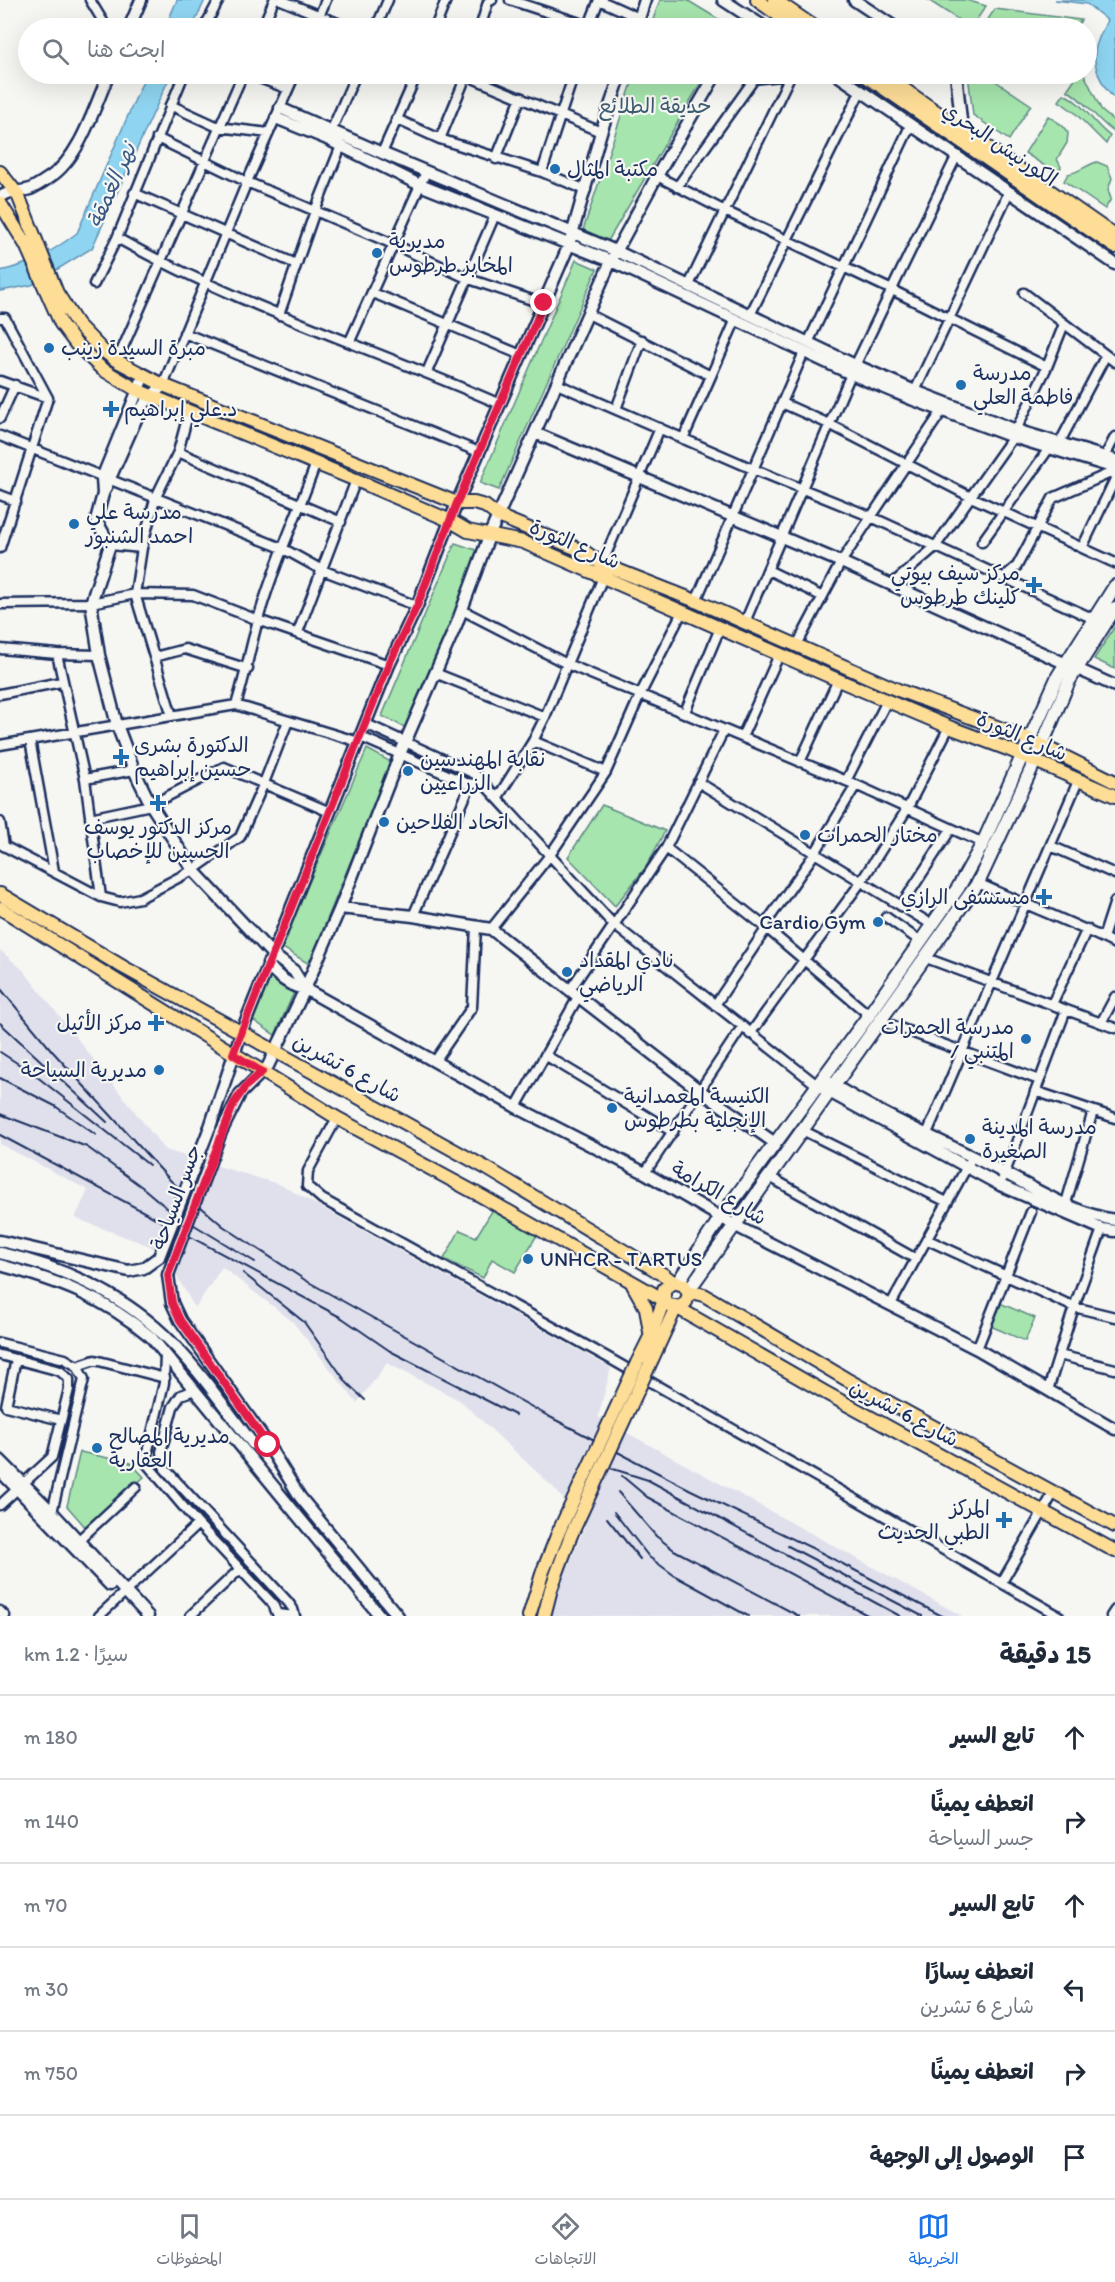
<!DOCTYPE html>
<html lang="ar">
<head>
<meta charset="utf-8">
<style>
	body { margin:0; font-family:Itim,"Playpen Sans Arabic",sans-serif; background:#f6f6f7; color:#1f2937; direction:rtl }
	.stop { position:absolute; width:18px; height:18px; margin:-14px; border:4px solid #e11d48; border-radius:50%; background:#fff }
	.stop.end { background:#e11d48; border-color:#fff; box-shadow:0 2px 6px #0008 }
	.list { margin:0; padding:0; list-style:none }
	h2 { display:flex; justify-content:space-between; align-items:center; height:78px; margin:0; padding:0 24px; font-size:26px }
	h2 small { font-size:20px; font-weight:400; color:#747a83 }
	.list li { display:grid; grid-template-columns:39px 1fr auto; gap:18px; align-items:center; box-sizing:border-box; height:84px; padding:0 24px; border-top:2px solid #e0e1e3 }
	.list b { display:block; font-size:22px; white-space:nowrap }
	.list p { margin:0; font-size:20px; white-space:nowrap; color:#747a83 }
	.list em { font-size:20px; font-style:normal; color:#747a83 }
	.icon { flex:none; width:33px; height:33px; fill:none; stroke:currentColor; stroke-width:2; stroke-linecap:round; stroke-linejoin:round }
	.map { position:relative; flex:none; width:1115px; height:1616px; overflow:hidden; direction:ltr }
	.search { position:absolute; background:#fff; box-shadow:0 6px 24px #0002; left:18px; right:18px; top:18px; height:66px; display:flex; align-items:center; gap:15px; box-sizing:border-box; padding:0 21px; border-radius:33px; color:#747a83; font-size:22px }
	.sheet { height:582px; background:#fff }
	nav { display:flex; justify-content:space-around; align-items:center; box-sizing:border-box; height:84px; border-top:2px solid #e0e1e3; background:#fff; font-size:16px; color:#747a83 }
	nav a { display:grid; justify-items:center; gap:3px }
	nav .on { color:#1a73e8 }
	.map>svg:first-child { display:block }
</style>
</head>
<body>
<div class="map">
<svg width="1115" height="1616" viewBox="0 0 1115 1616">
	<rect width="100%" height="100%" fill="#f6f6f2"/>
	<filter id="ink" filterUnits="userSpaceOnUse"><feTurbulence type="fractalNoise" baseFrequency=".0167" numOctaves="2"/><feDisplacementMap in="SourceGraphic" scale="12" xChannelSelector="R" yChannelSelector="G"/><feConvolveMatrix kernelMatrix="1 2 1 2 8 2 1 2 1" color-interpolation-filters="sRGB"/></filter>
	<g filter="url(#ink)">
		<path fill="#dfe0ec" d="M0,950L23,970L165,1150L281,1185L611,1368L598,1417L962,1616H551L555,1597L585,1526L554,1488L461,1401L387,1363L357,1403L292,1321L222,1267L195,1308L176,1275L150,1246L75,1218L88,1190L0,1144Z"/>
		<path fill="#a6e5ad" stroke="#608a86" stroke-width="1.5" d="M660,0H687L733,28H650Z
			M928,0H966L986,6L971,28Z
			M995,9L1081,20L1076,28H982Z
			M635,74H706L608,241L583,230Z
			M968,74H985L1031,105L1009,140L973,115Z
			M1078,74H1084L1102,111L1115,122L1114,132C1096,120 1086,101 1067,90Z
			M1064,94C1084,103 1093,124 1110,136L1106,144L1074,112L1059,101Z
			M1048,116L1062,125L1068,133L1067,143L1057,159L1061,167L1057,174L1025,153Z
			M1097,162L1107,166L1112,178L1108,190L1111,199L1105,209L1064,181L1068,174C1080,172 1086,165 1097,162Z
			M576,260L597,269L499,490L480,483Z
			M455,543L482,552L408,729L382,716Z
			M1115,626V669L1094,659Z
			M367,749L391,762L309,964L281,947Z
			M602,805L665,831L646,867L615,906L568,857Z
			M271,975L295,990L275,1035L250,1018Z
			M492,1211L537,1235L515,1272L492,1259L483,1278L444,1259L460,1230L476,1237Z
			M995,1301L1035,1318L1025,1341L986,1324Z
			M80,1452L131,1463L144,1477L87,1529L67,1506Z"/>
		<path fill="#8fd5f1" stroke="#6193b6" stroke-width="1.5" d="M177,0H205L192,28H165Z
			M1055,0H1115V99C1103,88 1093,68 1095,52C1096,41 1103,30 1107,20L1087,4Z
			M146,74H171L92,248L32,285L0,291V271C30,265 53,251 77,233Z"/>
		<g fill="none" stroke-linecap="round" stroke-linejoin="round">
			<g stroke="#1b2f5e" stroke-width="13">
				<path id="minor" d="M90,0L107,28
					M281,0L350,28
					M510,0L589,26
					M204,28L219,0
					M262,28L274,0
					M314,28L326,0
					M376,28L388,0
					M435,28L446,0
					M480,28L488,2L492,0
					M588,28L599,0L639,18
					M249,74L288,89
					M463,74L601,132
					M745,74L753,79L791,75
					M170,105L218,127L269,133
					M396,119L440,139L542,172L586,190
					M331,131L356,74
					M157,138L247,182L393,244L469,279L544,304
					M440,139L467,74
					M382,153L417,74
					M496,159L521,97
					M542,172L574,74
					M657,176L725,211L892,290L1047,367
					M677,187L755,78
					M134,193L296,264
					M117,238C239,306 373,348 500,404
					M94,284L117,238L184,74
					M689,285L791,74
					M373,293L521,355
					M1024,293L1115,362
					M588,314L711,376L683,439
					M279,315L315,211L341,146
					M750,315L861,90
					M0,318H5L48,398
					M184,333L479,452
					M350,341L426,172
					M808,343L911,124
					M117,361L243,74
					M427,372L495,215
					M711,376L736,319
					M0,381L48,398L0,548
					M557,384L753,469L867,515L1094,619
					M163,385L247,182L295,74
					M915,391L1009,192
					M782,403L829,424L969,496L1115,563
					M616,409L642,340
					M0,418L15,385
					M1016,430L1047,367L1064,324
					M0,436L282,548L322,570L417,606
					M1060,442L1106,355
					M178,452L341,522
					M1103,460L1115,437
					M0,495L16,501
					M982,542L1050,447
					M110,545L142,548
					M1082,548L1115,479
					M602,564L660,428
					M768,570L821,596
					M1003,578L1017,566L1053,498L1115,471
					M891,585L935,547L1013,437
					M696,601L804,352
					M0,604L91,603L135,594L193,595L258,620L389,665
					M462,610L567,664L856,785L983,843
					M745,622L851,374L957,155
					M298,632L356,480
					M797,645L841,562L942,411
					M0,649L57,654L99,655
					M57,654L85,779L101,897
					M154,657L185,649L248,669
					M435,673L545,717
					M0,694L61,682
					M236,705C245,677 250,649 258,620C273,566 297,516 316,463
					M685,712L720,628
					M172,716L135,594L142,548L155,499L178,452L189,411
					M366,724L475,774L613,924L817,1085
					M361,737L466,783L474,784
					M742,737L779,655
					M30,740L54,871
					M533,741L606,772
					M0,745L236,705L359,742
					M800,762L838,680
					M85,779L134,770
					M846,781L887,701
					M698,782L931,924
					M498,797L533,741L545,717L603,577
					M90,818L151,805L224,767L330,812
					M0,822L4,846
					M0,844L101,897L120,902L140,898L193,870L240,837L264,783L288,721
					M1051,846L1115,874
					M666,848L764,926L869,1015
					M978,883C1023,904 1070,921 1115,944
					M901,906L951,829
					M413,916L471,784
					M886,917L920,941
					M764,926L815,853L856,785
					M491,929L550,855L606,772L641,693L682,612
					M1103,938L1115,901
					M926,958L1115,1028
					M570,990L666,848L724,730
					M1052,1004L1087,929
					M715,1005L766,929
					M881,1021L1039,1080
					M1101,1023L1115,997
					M750,1034L861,882L907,809L949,727
					M545,1055L673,1132
					M435,1061L472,1007L476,927
					M1035,1091L1115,1118
					M516,1107L578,997
					M337,1118L308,1171L307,1186L322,1199L607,1357L1059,1616
					M802,1130L947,1202
					M926,1136L1078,781
					M645,1173L742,1027
					M768,1176L916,1259
					M1003,1178L1066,1010
					M1066,1203L1093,1111
					M928,1240L1074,1307L1115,1317
					M891,1304L969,1163
					M0,1343L65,1359L77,1366L84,1379L52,1512
					M977,1349L1031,1212
					M165,1354L164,1383L147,1454V1464L198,1524L273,1604L278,1616
					M0,1355L60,1371L69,1379V1389L52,1457L0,1505
					M1059,1355L1115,1369
					M16,1359L6,1406L61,1420
					M77,1366L95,1360L165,1378
					M195,1390L181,1395L173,1407L161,1452L165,1469L288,1602L293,1609L295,1616L278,1614
					M1048,1390L1074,1307L1102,1229
					M79,1540L136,1487
					M1002,1582L1054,1492
					M0,1611L5,1616
					M99,1616L198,1524
					M190,1616L240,1569
					M1111,1616L1115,1610"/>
			</g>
			<g stroke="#1b2f5e" stroke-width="15">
				<path id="tertiary" d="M723,0L766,28
					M854,0L896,28
					M129,28L141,0
					M636,28L645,0
					M836,74L1115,264
					M956,74L962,129
					M280,108L382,153L616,251L855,365L915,391L1016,430L1115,460
					M276,118L325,138L420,185L611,261L851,374L911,399L1013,437L1115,468
					M0,198C9,189 19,193 30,189C37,186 44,181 50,177C80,158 95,105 109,74
					M144,375L102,478L103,494L96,520L110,545L91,603L99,655L117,725L134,770L151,805L193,870L272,954L294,971L305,989
					M535,433L841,562L1115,686
					M103,494L138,415L145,403L163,385
					M340,908L413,916L491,929L699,1090L775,1143
					M268,963C274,975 291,987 305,989L516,1107L645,1173L734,1225L977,1349L1115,1429
					M827,1081C879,1114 935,1138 989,1165C1027,1184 1073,1214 1115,1220
					M822,1088L1000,1185L1102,1229L1115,1231
					M210,1127L241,1033L389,665L417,606L457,503L569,245L601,132L621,74
					M221,1132L240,1094L268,1066L305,989L340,908L400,754L457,623L489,536L611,261L657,176L716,74
					M0,1241L129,1271L144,1268L159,1257
					M0,1253C59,1266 118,1292 163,1334C197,1366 224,1407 253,1444L259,1447L268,1445
					M0,1265C59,1281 103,1297 151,1337L380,1616
					M168,1275L172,1303L180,1320L265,1440L300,1497L398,1616
					M0,1460L52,1512L148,1616
					M0,1471L110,1585"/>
			</g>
			<g stroke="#1b2f5e" stroke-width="16">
				<path id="secondary" d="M678,1282L721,1217L869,1015L958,888L983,843L1058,676L1115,586
					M688,1291L978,883L1035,761L1069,681L1115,608"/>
			</g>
			<g stroke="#1b2f5e" stroke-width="16">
				<path id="primary" d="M757,0L797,28
					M775,0L816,28
					M863,74L1115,247
					M882,74L1115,236
					M0,172L18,195L57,293L77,324L102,350L117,361L163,385L457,503H474L485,506L498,516L585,552L602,564L696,601L898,690L1029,739L1115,782
					M0,203L26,245L61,324L76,344L102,369L137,390L356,480L451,521L468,531L523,542L838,680L949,727L1010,750L1115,796
					M0,894L123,967L488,1169L664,1275L673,1282
					M0,908L337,1118L483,1197L664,1300L669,1305L680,1307L686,1302L689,1294L684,1285L673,1282L664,1289V1300L650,1337L637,1363
					M633,1285L646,1308L650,1332
					M688,1291L704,1295L846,1379L1115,1526
					M649,1366L676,1307L826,1393L1115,1551
					M529,1616L543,1571L559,1531
					M544,1616L551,1589L571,1535"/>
			</g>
			<use href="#minor" stroke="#f6f6f2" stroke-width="8"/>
			<use href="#tertiary" stroke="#f6f6f2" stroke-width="10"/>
			<use href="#secondary" stroke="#f6f6f2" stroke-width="12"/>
			<use href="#primary" stroke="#fedd96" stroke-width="12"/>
			<path stroke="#1b2f5e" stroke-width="2" d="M0,988L53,1052L171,1181L223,1226L305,1280L548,1416L691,1490L818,1551L942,1616
				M0,1023L107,1122
				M0,1052L31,1072L149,1165
				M0,1078L55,1106L96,1135
				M0,1114L87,1147L142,1187L168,1209L255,1262
				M0,1135L342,1318L390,1351L515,1415
				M243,1273L304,1322L347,1383L365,1400
				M607,1467L648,1480L900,1616
				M622,1476L647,1497L869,1616
				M618,1492L656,1536L674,1550L799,1616
				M614,1512L649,1557L675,1576L748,1616
				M607,1518L640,1559
				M788,1546L922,1616"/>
			<g stroke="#1b2f5e" stroke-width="15" stroke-linecap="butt">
				<path id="tertiary-bridge" d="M159,1257L210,1127
					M168,1275L221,1132"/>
			</g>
			<g stroke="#1b2f5e" stroke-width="16" stroke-linecap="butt">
				<path id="primary-bridge" d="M559,1531L637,1363
					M571,1535L649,1366"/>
			</g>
			<use href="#tertiary-bridge" stroke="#f6f6f2" stroke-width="10"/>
			<use href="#primary-bridge" stroke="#fedd96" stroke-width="12"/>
		</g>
	</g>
	<g fill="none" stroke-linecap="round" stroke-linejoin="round" filter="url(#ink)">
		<path stroke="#e11d48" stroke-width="8" d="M268,1445L180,1320L172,1303L168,1275L234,1103L246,1086L262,1072L233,1054L241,1033L389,664L417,606L457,503L544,303"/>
	</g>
	<g fill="#1f6fb2" stroke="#f6f6f2" stroke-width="2">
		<circle cx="555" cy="169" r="6"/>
		<circle cx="377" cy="253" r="6"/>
		<circle cx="49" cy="348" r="6"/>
		<circle cx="961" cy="385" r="6"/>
		<path d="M108 400h6v6h6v6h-6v6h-6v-6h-6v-6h6z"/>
		<circle cx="74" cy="524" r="6"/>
		<path d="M1031 576h6v6h6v6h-6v6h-6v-6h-6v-6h6z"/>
		<path d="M118 748h6v6h6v6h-6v6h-6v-6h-6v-6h6z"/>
		<circle cx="408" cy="771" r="6"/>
		<path d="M155 794h6v6h6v6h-6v6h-6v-6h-6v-6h6z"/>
		<circle cx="384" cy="822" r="6"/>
		<circle cx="805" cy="835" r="6"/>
		<path d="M1041 888h6v6h6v6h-6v6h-6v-6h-6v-6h6z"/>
		<circle cx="878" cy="922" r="6"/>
		<circle cx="567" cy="972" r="6"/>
		<path d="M153 1014h6v6h6v6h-6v6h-6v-6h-6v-6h6z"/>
		<circle cx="1026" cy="1039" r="6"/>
		<circle cx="159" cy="1070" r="6"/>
		<circle cx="612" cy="1108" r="6"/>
		<circle cx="970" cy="1139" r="6"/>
		<circle cx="528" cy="1259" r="6"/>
		<circle cx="97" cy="1448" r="6"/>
		<path d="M1001 1511h6v6h6v6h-6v6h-6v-6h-6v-6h6z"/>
	</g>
	<g text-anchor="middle" stroke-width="4.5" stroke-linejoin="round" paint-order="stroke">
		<g font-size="21" fill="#3e5c72" stroke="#f6f6f2">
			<text x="655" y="113">حديقة الطلائع</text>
		</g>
		<g font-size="21" fill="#1b2f5e" stroke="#f6f6f2">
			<text transform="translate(1000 144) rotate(34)" y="7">الكورنيش البحري</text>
			<text transform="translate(575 544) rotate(23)" y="7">شارع الثورة</text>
			<text transform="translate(1022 736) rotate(23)" y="7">شارع الثورة</text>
			<text transform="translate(347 1068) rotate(29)" y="7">شارع 6 تشرين</text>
			<text transform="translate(719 1193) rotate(30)" y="7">شارع الكرامة</text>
			<text transform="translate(176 1197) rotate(-70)" y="7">جسر السياحة</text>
			<text transform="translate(904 1413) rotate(28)" y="7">شارع 6 تشرين</text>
		</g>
		<g font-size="21" fill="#1b2f5e" stroke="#f6f6f2" text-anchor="start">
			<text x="567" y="176">مكتبة المثال</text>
			<text x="389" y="248">مديرية<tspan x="389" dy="24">المخابز طرطوس</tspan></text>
			<text x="61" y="355">مبرة السيدة زينب</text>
			<text x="973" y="380">مدرسة<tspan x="973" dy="24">فاطمة العلي</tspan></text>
			<text x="124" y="416">د.علي إبراهيم</text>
			<text x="86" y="519">مدرسة علي<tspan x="86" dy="24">احمد الشنبور</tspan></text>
			<text x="1020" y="580" text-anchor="end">مركز سيف بيوتي<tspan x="1020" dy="24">كلينك طرطوس</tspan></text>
			<text x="134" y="752">الدكتورة بشرى<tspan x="134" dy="24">حسين إبراهيم</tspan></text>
			<text x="420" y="766">نقابة المهندسين<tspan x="420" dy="24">الزراعيين</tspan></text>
			<text x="396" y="829">اتحاد الفلاحين</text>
			<text x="158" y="834" text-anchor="middle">مركز الدكتور يوسف<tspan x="158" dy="24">الحسين للإخصاب</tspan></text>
			<text x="817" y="842">مختار الحمرات</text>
			<text x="1030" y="904" text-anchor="end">مستشفى الرازي</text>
			<text x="866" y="929" text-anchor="end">Cardio Gym</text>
			<text x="579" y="967">نادي المقداد<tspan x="579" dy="24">الرياضي</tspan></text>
			<text x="142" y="1030" text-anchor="end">مركز الأثيل</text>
			<text x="1014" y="1034" text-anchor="end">مدرسة الحمرات<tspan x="1014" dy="24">/ المتنبي</tspan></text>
			<text x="147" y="1077" text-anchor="end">مديرية السياحة</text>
			<text x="624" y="1103">الكنيسة المعمدانية<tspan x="624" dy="24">الإنجلية بطرطوس</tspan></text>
			<text x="982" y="1134">مدرسة المدينة<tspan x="982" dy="24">الصغيرة</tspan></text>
			<text x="540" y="1266">UNHCR - TARTUS</text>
			<text x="109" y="1443">مديرية المصالح<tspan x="109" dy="24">العقارية</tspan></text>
			<text x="990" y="1515" text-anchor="end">المركز<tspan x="990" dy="24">الطبي الحديث</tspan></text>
		</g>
		<g font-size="22" font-style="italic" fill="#385883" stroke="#f6f6f2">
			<text transform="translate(111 185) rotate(-66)" y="8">نهر الغمقة</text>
		</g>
	</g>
</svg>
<div class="stop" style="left:268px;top:1445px"></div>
<div class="stop end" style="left:544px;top:303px"></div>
<div class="search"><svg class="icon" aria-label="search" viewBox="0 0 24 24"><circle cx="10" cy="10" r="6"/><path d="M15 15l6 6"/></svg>ابحث هنا</div>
</div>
<section class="sheet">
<h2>15 دقيقة<small>سيرًا · 1.2 km</small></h2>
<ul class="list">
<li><svg class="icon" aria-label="ahead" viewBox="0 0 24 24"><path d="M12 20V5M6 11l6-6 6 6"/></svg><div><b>تابع السير</b></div><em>180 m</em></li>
<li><svg class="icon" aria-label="right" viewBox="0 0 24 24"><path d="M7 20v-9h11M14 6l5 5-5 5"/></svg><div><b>انعطف يمينًا</b><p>جسر السياحة</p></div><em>140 m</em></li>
<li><svg class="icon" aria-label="ahead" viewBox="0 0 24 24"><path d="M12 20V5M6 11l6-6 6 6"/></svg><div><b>تابع السير</b></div><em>70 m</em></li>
<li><svg class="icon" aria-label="left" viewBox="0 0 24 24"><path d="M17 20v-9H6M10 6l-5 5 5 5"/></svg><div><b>انعطف يسارًا</b><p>شارع 6 تشرين</p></div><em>30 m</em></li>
<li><svg class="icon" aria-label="right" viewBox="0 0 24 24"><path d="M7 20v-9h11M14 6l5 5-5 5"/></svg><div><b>انعطف يمينًا</b></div><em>750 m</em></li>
<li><svg class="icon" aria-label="arrive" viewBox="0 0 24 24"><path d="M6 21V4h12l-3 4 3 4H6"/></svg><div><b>الوصول إلى الوجهة</b></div></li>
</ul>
</section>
<nav>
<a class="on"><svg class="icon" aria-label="map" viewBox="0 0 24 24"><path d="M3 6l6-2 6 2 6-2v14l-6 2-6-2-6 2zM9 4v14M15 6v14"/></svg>الخريطة</a>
<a><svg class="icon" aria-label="directions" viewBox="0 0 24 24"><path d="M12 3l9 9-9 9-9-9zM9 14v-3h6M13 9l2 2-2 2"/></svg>الاتجاهات</a>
<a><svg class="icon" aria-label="saved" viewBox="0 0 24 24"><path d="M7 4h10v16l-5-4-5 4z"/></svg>المحفوظات</a>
</nav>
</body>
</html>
